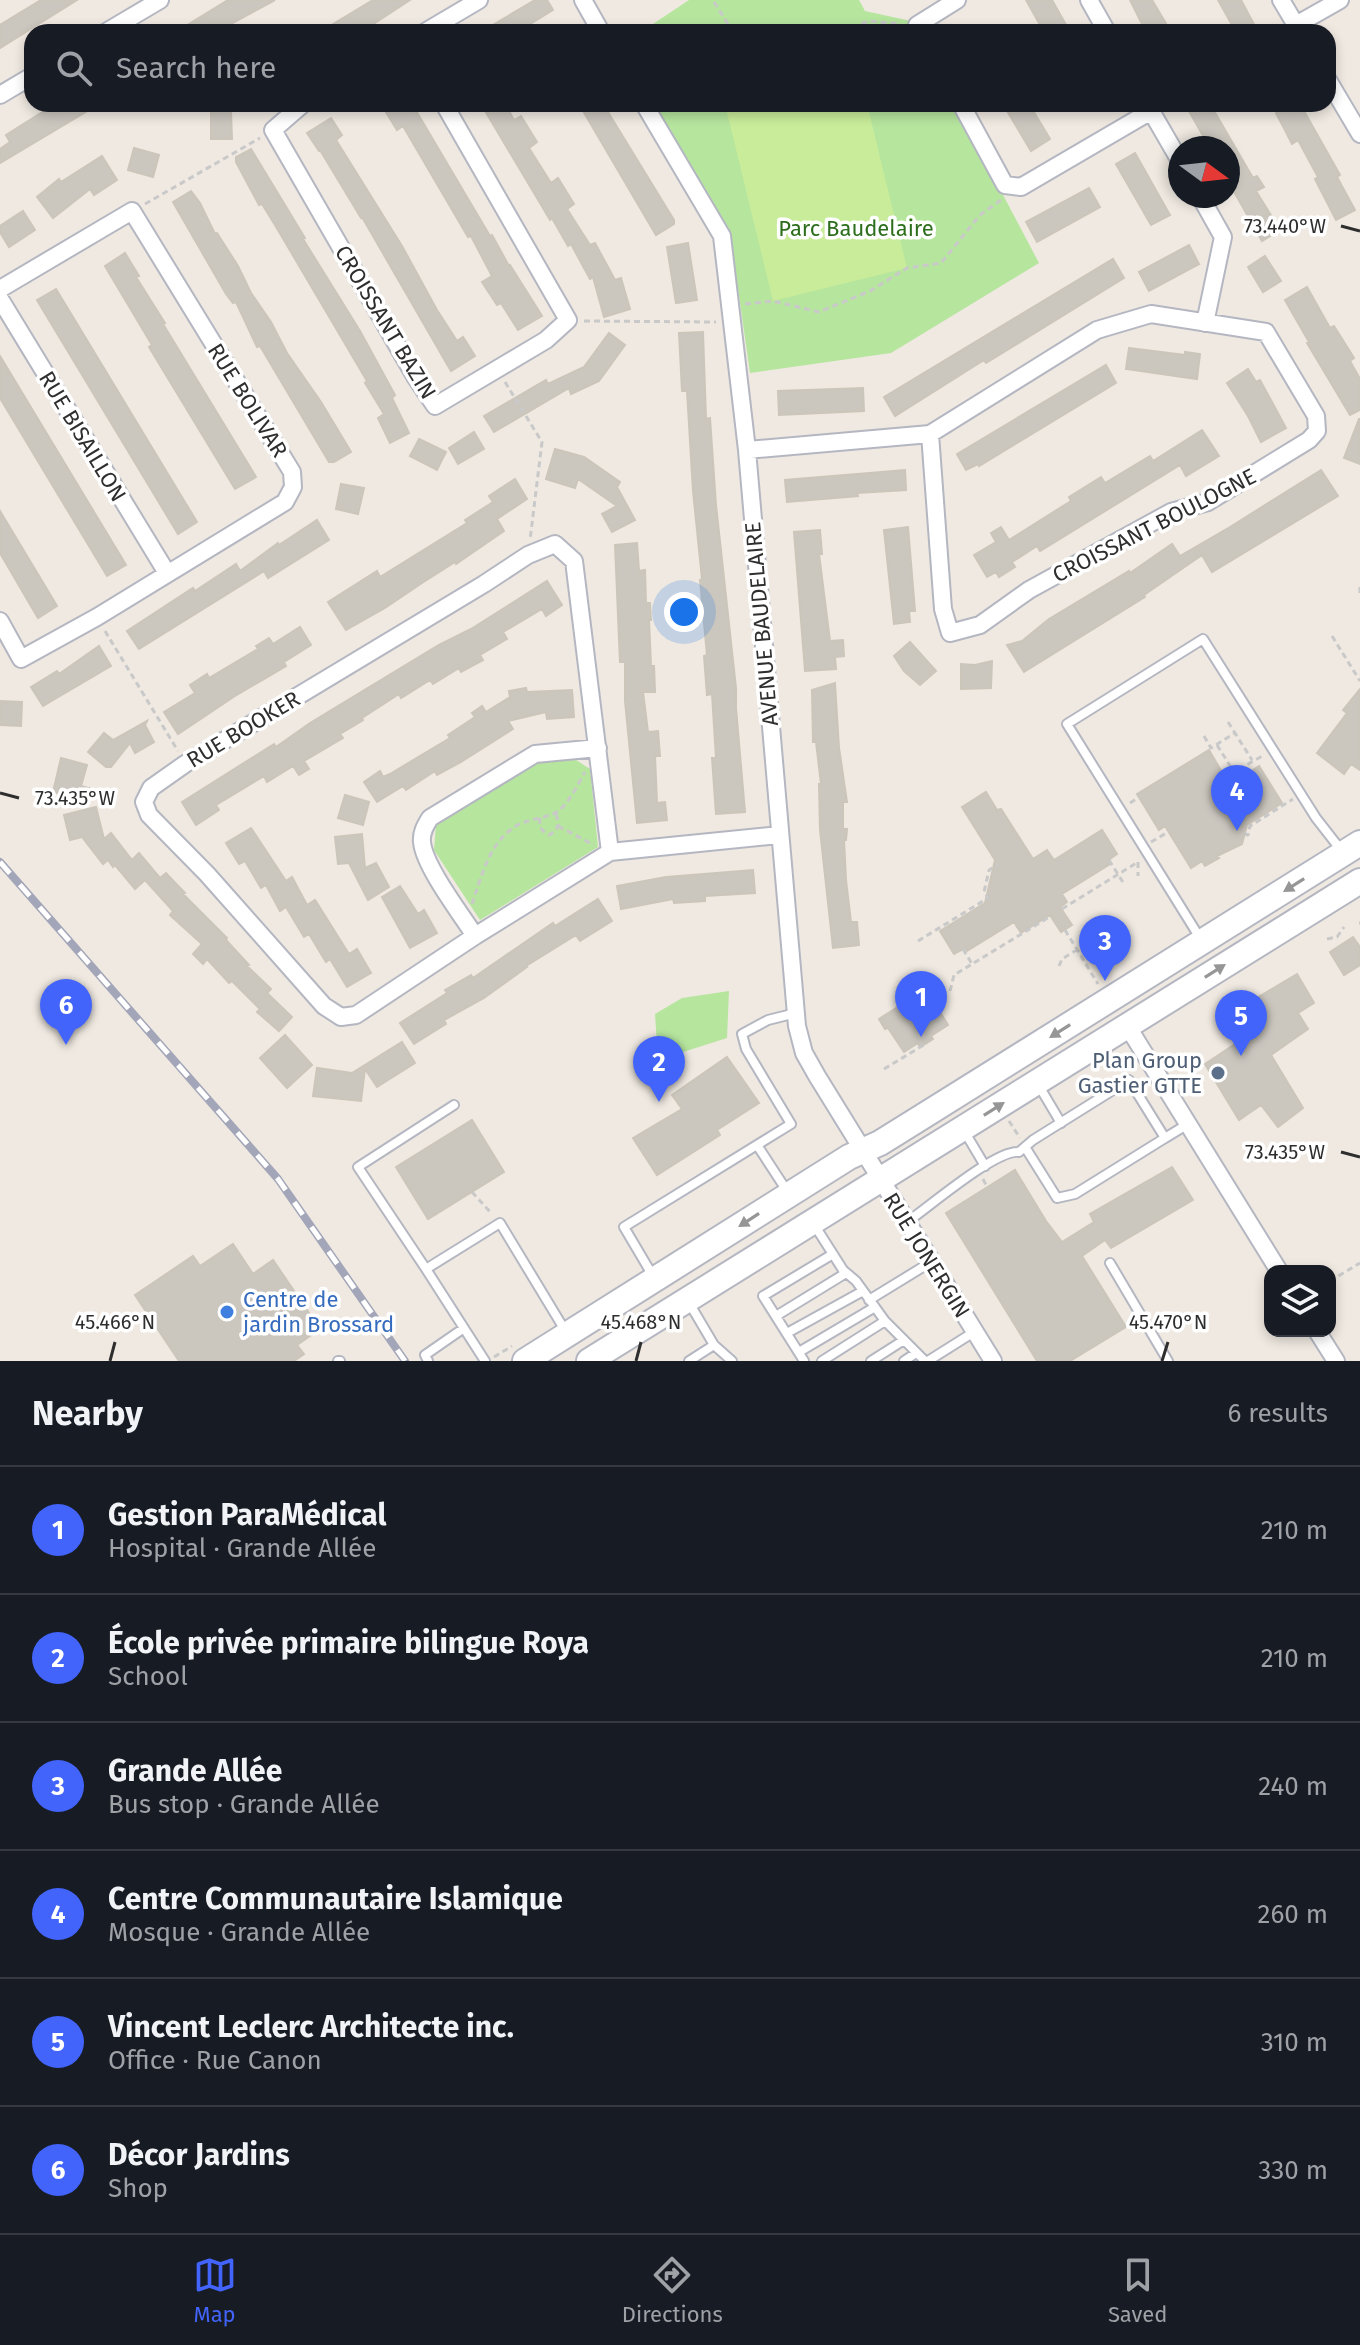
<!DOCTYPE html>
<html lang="en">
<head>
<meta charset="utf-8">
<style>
	body { margin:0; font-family:"Fira Sans",sans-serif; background:#242831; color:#f1f3f6 }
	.controls { position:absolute; right:24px; bottom:24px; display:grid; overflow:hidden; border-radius:16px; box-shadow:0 4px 12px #0003 }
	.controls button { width:72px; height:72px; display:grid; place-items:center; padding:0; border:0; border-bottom:2px solid #363941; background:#171b24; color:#f1f3f6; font:40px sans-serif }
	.compass { position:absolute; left:1168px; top:136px; width:72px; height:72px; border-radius:50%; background:#171b24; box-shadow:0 4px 12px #0003; rotate:105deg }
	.you { position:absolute; left:684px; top:612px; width:28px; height:28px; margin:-20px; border:6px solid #fff; border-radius:50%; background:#1a73e8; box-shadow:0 0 0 12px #1a73e833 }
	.badge { display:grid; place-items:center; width:52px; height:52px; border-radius:50%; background:#4264fb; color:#fff; font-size:26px; font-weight:700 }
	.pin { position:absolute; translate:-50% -66px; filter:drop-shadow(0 2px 4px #0008) }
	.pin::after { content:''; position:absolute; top:42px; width:28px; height:24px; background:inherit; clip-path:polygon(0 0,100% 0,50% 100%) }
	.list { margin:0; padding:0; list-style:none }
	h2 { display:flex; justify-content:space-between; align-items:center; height:104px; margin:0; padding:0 32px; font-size:34px }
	h2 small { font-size:26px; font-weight:400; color:#9ea1a6 }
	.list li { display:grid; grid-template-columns:52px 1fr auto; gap:24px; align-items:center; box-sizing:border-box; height:128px; padding:0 32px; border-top:2px solid #363941 }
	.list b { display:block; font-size:30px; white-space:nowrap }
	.list p { margin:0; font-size:26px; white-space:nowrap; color:#9ea1a6 }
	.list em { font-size:26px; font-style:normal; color:#9ea1a6 }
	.icon { flex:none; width:44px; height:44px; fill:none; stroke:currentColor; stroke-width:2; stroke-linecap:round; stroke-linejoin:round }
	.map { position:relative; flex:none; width:1360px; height:1361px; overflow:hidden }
	.search { position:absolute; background:#171b24; box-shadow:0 4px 12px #0003; left:24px; right:24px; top:24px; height:88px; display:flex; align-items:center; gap:20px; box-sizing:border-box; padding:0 28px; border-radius:24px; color:#9ea1a6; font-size:30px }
	.sheet { height:872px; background:#171b24 }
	nav { display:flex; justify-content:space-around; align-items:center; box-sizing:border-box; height:112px; border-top:2px solid #363941; background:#171b24; font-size:22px; color:#9ea1a6 }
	nav a { display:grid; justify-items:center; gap:4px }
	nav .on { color:#4264fb }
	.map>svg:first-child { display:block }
</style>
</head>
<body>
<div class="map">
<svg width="1360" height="1361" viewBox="0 0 1360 1361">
	<rect width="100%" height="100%" fill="#efe9e1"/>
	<path fill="#b6e59e" d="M689,0H859L865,11L911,21L916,32H641Z
		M651,104H955L1039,263L891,353L750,373L730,232Z
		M576,760L590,769L598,847L480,920L434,850L436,825L539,762Z
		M729,991L727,1038L658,1060L655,1014L682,998Z"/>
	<path fill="#c9ec9a" d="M725,104H867L907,268L773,301Z"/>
	<path fill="#cbc7bf" stroke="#cbc5ba" stroke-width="2" d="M41,0H77L0,48V25Z
		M228,0H275L216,32H176Z
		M373,0H410L361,32H320Z
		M535,0H547L553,10L517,32H481Z
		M1026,0H1052L1070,32H1044Z
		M1130,0H1152L1171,32H1146Z
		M1218,0H1241L1258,32H1236Z
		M55,104H99L0,163V149L10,142L6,135Z
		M381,104H412L490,236L492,235L509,266L510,265L542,316L518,330L501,303L497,305L482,282L492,276L471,236L468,237L403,126L397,130Z
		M481,104H505L514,120L521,116L537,142L529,148L551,183L558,178L574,204L567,209L590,245L595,243L615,280L621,278L630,309L604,317L593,277L590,279L571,244L568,246L552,218L550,220Z
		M579,104H603L674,220V224L656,235Z
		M1003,104H1029L1050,139L1031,151Z
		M1185,104H1210L1253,178L1257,176L1264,187L1256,191L1280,230L1262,241L1228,181V148H1210Z
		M1278,104H1300L1340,175L1337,177L1355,210L1336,220L1315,179L1318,177L1298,140L1292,144L1286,132L1276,113L1281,110Z
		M211,111H231L232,139H211Z
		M331,118L342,135L336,140L402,246L437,310L457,341L463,337L475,356L451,371L362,217L361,218L320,150L319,151L307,133Z
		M134,148L159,155L153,177L128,170Z
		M251,149L305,238L303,239L360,331L395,395L392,398L409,433L390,443L378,418L384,414L365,383L367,381L275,225L262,204L259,205L236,162V157Z
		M1135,153L1170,215L1151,225L1116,164Z
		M102,156L117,180L94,195L90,189L53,218L37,197L59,179L61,182Z
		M1089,188L1100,207L1037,242L1026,222Z
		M191,191L200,203L215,234L217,233L238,266L251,293L271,322L287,353L321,402L351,452L334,462H329L260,346L257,347L236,302L233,303L226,294L173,202Z
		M23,211L35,230L9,247L0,232V226Z
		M688,243L697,300L676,303L667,247Z
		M1189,245L1199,264L1149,291L1139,272Z
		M125,253L139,276L136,277L165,323L163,324L256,477L235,489L149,347L152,345L105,266Z
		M1265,256L1281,281L1263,292L1248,267Z
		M1113,259L1124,278L986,363L984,360L895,416L884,397Z
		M1307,287L1330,328L1334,326L1354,358L1350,361L1360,379V410L1350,415L1307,343L1309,342L1285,300Z
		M56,289L197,522L178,534L37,300Z
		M703,332L706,419L710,418L716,505L736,688V708L745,812L716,814L712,758H716L712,694L707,695L704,656L707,655L700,580L702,579L693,491L687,391H682L679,333Z
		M609,333L625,345L599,381L571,394L569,388L494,432L484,416L546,380L548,384L584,367Z
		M1129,348L1185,355V352L1200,354L1197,379L1126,369Z
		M0,356L126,565L107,576L0,398Z
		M1106,365L1116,383L979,466L978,464L966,470L957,454Z
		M1248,369L1256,382L1260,380L1286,428L1261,442L1248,416L1227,383Z
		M863,388L864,411L779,415L778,391Z
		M1359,419H1360V464L1344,458Z
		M1202,430L1219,456L1186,476L1180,465L1040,551L1037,546L1012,562L1015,567L999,577L996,572L987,577L974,555L996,542L991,533L1001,527L1009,540L1071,501L1069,497L1101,477L1105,483L1150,456L1153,461Z
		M474,432L484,449L458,464L449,448Z
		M419,439L446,452L437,470L410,456Z
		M555,449L584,457L620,482L617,487L635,520L612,532L602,514L617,506L578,479L575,488L546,479Z
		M905,470L906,490L857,493L858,496L787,502L785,480Z
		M1321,470L1338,496L1212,572L1202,555L1144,595L1145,597L1024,672L1007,645L1022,641L1049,619L1129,571L1130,573L1172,544L1180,556L1230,527Z
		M515,479L527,499L497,519L504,531L456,564L455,562L422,583L385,608L346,630L328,602L377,571L380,577L467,523L465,520L493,502L489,496Z
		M341,484L364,488L358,514L336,509Z
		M0,511L57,606L38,618L0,553Z
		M317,520L329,540L268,578L264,571L139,649L127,631L193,588L195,591L236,564L240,571L278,543L279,545Z
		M908,527L915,611H909L910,622L894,624L884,530Z
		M820,530L822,554H819L830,641L843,640L844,656L835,657L836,669L805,671L794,532Z
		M637,543L639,571L645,570L646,603H650L651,620H649L651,666H654L655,692H643L648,732L658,731L660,756H655L657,803L665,802L667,820L637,823L625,701V662H620L615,545Z
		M547,581L562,605L546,616L542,609L503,632L507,639L480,655L483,660L461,672L459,668L433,684L430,680L401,698L399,694L362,718L363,720L340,734L343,738L304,761L309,769L299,775L293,766L267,782L264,776L216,805L219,810L196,825L182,802L274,744L276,747L310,723L439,645L471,629Z
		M300,627L311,645L284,662L286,666L235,696L178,734L164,712L195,693L190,685L207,674L209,678L258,649L256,646L269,638L273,644Z
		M910,642L936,671L920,685L904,671L894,656Z
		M99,646L111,666L43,706L31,687L57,671L59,674Z
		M992,661L991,688L961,689V664L975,665Z
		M835,683L839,748L847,802H843V829H847L846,840H844L846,880L851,922H857L859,945L833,948L820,830L819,784H821L816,742H813L812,690Z
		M526,688L527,692L572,690L574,717L547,719L546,712L508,721L513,729L461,762L437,775L435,771L406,790L403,786L377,802L364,782L380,771L383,777L390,774L450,738L448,735L475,717L472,713L482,706L486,712L510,697L509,691Z
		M1360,689V770L1351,764L1344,774L1317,753L1347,713L1343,710Z
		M0,701L22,702L21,726L0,725Z
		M147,721L145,725L154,742L135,753L130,743L111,767H106L88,752L104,733L113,740Z
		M1209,750L1230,786L1259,766L1282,803L1247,825L1242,844L1217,856L1219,858L1205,866L1202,861L1191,868L1165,826L1159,830L1137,794Z
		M61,758L87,765L81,786L92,789L89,801L53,792Z
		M986,792L997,810L1001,809L1033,859L1047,850L1054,860L1102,830L1117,854L1107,861L1110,864L1062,894L1067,902L1060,907L1072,925L1061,932L1050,915L1021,933L1014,922L967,951L965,948L954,954L940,931L985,903L995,860L962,807Z
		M345,795L369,802L363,825L338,818Z
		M96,807L104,839L111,833L132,860L139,853L160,878L166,873L185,893L183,894L227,938L226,940L249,965L247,966L271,989L267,993L292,1017L279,1031L257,1012L260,1009L232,981L229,983L207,959L203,964L193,954L202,944L170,915L173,911L145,880L135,889L115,865L113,867L108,860L103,864L82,837L70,840L64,815Z
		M251,828L286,881L292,877L307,905L315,900L349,954L357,949L371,973L347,987L330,959L326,962L309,934L304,937L286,907L280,911L266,885L261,888L245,861L239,864L226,843Z
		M362,834L365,868L376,863L389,887L368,900L349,863L338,864L335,837Z
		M753,870L755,893L705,896V901L674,903L673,899L621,909L617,886L666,877Z
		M400,886L418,914L424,910L437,933L410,948L382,897Z
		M598,899L612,921L580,941L576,935L526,966L527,967L484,998L444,1020L446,1024L414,1044L400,1023L447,993L445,990L471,975L473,978L553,923L555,926Z
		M1353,937L1360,947V965L1344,975L1330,952Z
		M1297,974L1314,1003L1298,1013L1308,1029L1271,1055L1303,1108L1278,1127L1261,1105L1239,1120L1205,1064L1259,1028L1245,1005Z
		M926,989L948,1025L931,1036L933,1039L920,1047L918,1043L904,1052L888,1028L885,1029L879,1019Z
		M285,1035L312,1065L287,1088L260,1058Z
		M402,1042L415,1063L377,1087L365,1069L361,1101L313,1096L317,1068L352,1073Z
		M727,1057L759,1103L717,1130L720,1135L657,1175L633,1138L682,1109L672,1095Z
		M472,1120L504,1172L428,1219L396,1167Z
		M1172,1167L1193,1200L1111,1248L1105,1240L1082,1256L1126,1327L1070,1361H1037L946,1213L1015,1170L1046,1221L1062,1242L1094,1222L1090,1214Z
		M233,1244L253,1274L273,1260L320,1329L297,1345L304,1354L294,1361H179L135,1295L193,1256L200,1266Z"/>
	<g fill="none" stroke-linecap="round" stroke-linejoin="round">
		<g stroke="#b4b7c1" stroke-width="12">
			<path id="lane" d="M1200,938L1067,724L1203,639L1316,818L1341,850
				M1039,1086L1061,1123
				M963,1129L985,1166
				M757,1145L787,1191
				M1025,1147L1057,1198L1075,1194L1165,1138
				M907,1222C929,1207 996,1149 1019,1152L1033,1140L1129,1080L1165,1138L1188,1124
				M815,1226L843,1270L856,1281L885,1321L925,1361
				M1110,1263L1168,1361
				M426,1269L358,1167L454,1105
				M653,1276L624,1227L791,1124L746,1049L742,1034L768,1020L796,1013
				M869,1300L931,1262
				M688,1301L714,1345L689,1361
				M776,1316L846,1273
				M787,1333L863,1291
				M714,1345L732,1361
				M799,1352L875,1307
				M338,1361H340
				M428,1361L425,1355L464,1328
				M485,1361L426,1269L500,1223L566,1332
				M804,1361L763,1296L833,1254
				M822,1361L885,1321
				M871,1361L904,1340
				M904,1361L916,1353
				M928,1361L974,1332"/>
		</g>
		<g stroke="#b4b7c1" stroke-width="20">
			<path id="street" d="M583,0L601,32
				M1089,0L1107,32
				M1281,0L1300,32
				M1296,25L1340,0
				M106,32L160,0
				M425,32L479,0
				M921,32L917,25L957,0
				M1328,80L1360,134
				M0,95L32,76
				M303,104L273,130L416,378L435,406L546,340L568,320L444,104
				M644,104L722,236L747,450L797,1026L804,1053L817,1076L993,1361
				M961,104L1005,185L1021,187L1151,111
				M1147,104L1180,161
				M1200,196L1223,237L1205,323
				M0,289L132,211L292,472L293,487L285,502L97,617L21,659L0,621
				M0,299L167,573
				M747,450L930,434L1097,330L1151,314L1266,332L1316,416L1317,431L1309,440L1208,502L1171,512L1029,590L980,625L950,633L943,609L930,434
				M610,852L475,936L356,1015L341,1017L324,1006L207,874L149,815L144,802L151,788L185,764L484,584L528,555L555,544L574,561L610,852L779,835
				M475,936C461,914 424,866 422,842C421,833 425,826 430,818L535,754L598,748
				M1128,1027L1279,1271
				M1317,1331L1336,1361"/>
		</g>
		<g stroke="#b4b7c1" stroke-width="28">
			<path id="secondary" d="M525,1361L849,1157L880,1143L925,1115L1360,843
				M589,1361L1360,881"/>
		</g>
		<path stroke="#c9c9c9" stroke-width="3" stroke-dasharray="6 4" stroke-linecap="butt" d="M714,2L733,32
			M80,32L91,26
			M843,32L868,21L901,24
			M666,108L675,104
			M145,204L260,138
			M745,304L773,301L819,312L870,291L907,268L941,263L980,215L1001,200
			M584,321L716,322
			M505,382L542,442L530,540
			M1360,587V595
			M105,631L178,751
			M1332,636L1360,681
			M1228,722L1235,733
			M1204,736L1211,748L1235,733L1252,760
			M1217,745L1234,772
			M1230,786L1234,772L1264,755
			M1130,803L1139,797
			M540,818C539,827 541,831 549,835C560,829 559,824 556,814
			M558,826L594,845
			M1244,834L1248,835L1250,826L1293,799
			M1151,842L1168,832
			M1109,860L1124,884
			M1138,862V876
			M472,904C481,878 487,850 509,831C522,819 540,820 555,813C568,806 578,784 585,772
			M1062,909L1138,862
			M1359,923H1360
			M1065,930L1098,984
			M1327,939L1337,937L1344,927
			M918,941L988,898L984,892L989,870L998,865
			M963,949L972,964
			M1059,966L1062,959L1086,944L1092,946
			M950,991L954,975L1051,916
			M884,1069L927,1043
			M1009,1121L1020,1138
			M983,1179L987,1187
			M472,1192L492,1214
			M1330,1281L1360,1263
			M494,1357L512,1346"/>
		<use href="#lane" stroke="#fff" stroke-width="8"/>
		<use href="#street" stroke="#fff" stroke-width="16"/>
		<use href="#secondary" stroke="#fff" stroke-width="24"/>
		<g stroke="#a3a6b8" stroke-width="8">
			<path id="rail" d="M0,862L278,1179L405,1361"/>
		</g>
		<use href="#rail" stroke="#fff" stroke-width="5" stroke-dasharray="15" stroke-linecap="butt"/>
	</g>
	<defs><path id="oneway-solid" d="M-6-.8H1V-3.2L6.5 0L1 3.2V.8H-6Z" transform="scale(2)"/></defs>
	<g fill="#969696">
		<use href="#oneway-solid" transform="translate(1294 885) rotate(148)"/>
		<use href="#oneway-solid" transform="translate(1215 971) rotate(-32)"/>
		<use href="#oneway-solid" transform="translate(1060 1031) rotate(148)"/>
		<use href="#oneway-solid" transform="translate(994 1109) rotate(-32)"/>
		<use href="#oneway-solid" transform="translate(749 1220) rotate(147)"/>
	</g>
	<path fill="none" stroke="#2e2e2e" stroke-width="3" d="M1341,226L1360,231M0,793L19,798M1341,1152L1360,1157M110,1361L115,1342M636,1361L641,1342M1162,1361L1168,1342"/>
	<circle fill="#5c6f8a" stroke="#fff" stroke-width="3" cx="1218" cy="1073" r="8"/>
	<circle fill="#3f7fe0" stroke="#fff" stroke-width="3" cx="227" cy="1312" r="8"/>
	<g text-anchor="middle" stroke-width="7" stroke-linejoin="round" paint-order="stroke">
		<g font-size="22" fill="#2c6e1b" stroke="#fff">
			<text x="856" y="236">Parc Baudelaire</text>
		</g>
		<g font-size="22" fill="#2e2e2e" stroke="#fff">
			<text transform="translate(386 322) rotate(59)" y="8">CROISSANT BAZIN</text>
			<text transform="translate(248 400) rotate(58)" y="8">RUE BOLIVAR</text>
			<text transform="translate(83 436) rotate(59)" y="8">RUE BISAILLON</text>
			<text transform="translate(1154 525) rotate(-27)" y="8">CROISSANT BOULOGNE</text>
			<text transform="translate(761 624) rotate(-95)" y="8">AVENUE BAUDELAIRE</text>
			<text transform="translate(243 729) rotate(-31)" y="8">RUE BOOKER</text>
			<text transform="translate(927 1255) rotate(58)" y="8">RUE JONERGIN</text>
		</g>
		<g font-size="22" fill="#4e5e75" stroke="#fff" text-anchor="end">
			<text x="1202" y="1068">Plan Group<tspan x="1202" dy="25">Gastier GTTE</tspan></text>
		</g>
		<g font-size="22" fill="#366cbe" stroke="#fff" text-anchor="start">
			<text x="243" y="1307">Centre de<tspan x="243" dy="25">jardin Brossard</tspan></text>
		</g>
	</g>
	<g font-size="20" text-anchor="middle" fill="#2e2e2e" stroke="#fff" stroke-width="7" stroke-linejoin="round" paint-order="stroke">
		<text x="1285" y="233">73.440°W</text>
		<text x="75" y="805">73.435°W</text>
		<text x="1285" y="1159">73.435°W</text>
		<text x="115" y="1329">45.466°N</text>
		<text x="641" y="1329">45.468°N</text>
		<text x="1168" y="1329">45.470°N</text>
	</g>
</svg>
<div class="controls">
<button><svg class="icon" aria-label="layers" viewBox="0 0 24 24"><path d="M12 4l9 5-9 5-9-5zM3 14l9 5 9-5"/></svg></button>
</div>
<svg class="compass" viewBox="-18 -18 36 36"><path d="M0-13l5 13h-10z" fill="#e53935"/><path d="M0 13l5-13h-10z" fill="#9ea1a6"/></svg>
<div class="you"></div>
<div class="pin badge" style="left:921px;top:1037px">1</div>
<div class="pin badge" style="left:659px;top:1102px">2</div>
<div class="pin badge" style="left:1105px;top:981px">3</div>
<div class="pin badge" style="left:1237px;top:831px">4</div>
<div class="pin badge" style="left:1241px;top:1056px">5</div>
<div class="pin badge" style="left:66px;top:1045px">6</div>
<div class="search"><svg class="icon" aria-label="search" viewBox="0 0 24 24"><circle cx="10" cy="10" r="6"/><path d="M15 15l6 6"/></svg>Search here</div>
</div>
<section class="sheet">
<h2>Nearby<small>6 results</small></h2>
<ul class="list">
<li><span class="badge">1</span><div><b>Gestion ParaMédical</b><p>Hospital · Grande Allée</p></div><em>210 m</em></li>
<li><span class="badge">2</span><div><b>École privée primaire bilingue Roya</b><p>School</p></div><em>210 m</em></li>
<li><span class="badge">3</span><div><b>Grande Allée</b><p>Bus stop · Grande Allée</p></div><em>240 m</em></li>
<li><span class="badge">4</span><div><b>Centre Communautaire Islamique</b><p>Mosque · Grande Allée</p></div><em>260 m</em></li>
<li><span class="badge">5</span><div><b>Vincent Leclerc Architecte inc.</b><p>Office · Rue Canon</p></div><em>310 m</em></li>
<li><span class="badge">6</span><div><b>Décor Jardins</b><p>Shop</p></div><em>330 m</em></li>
</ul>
</section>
<nav>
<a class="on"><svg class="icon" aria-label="map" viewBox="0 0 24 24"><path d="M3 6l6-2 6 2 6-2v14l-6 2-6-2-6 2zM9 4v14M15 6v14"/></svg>Map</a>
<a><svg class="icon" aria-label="directions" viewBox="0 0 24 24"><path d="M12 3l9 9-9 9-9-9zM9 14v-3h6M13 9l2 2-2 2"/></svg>Directions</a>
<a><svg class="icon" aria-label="saved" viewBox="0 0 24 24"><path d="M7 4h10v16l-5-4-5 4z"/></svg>Saved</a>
</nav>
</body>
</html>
